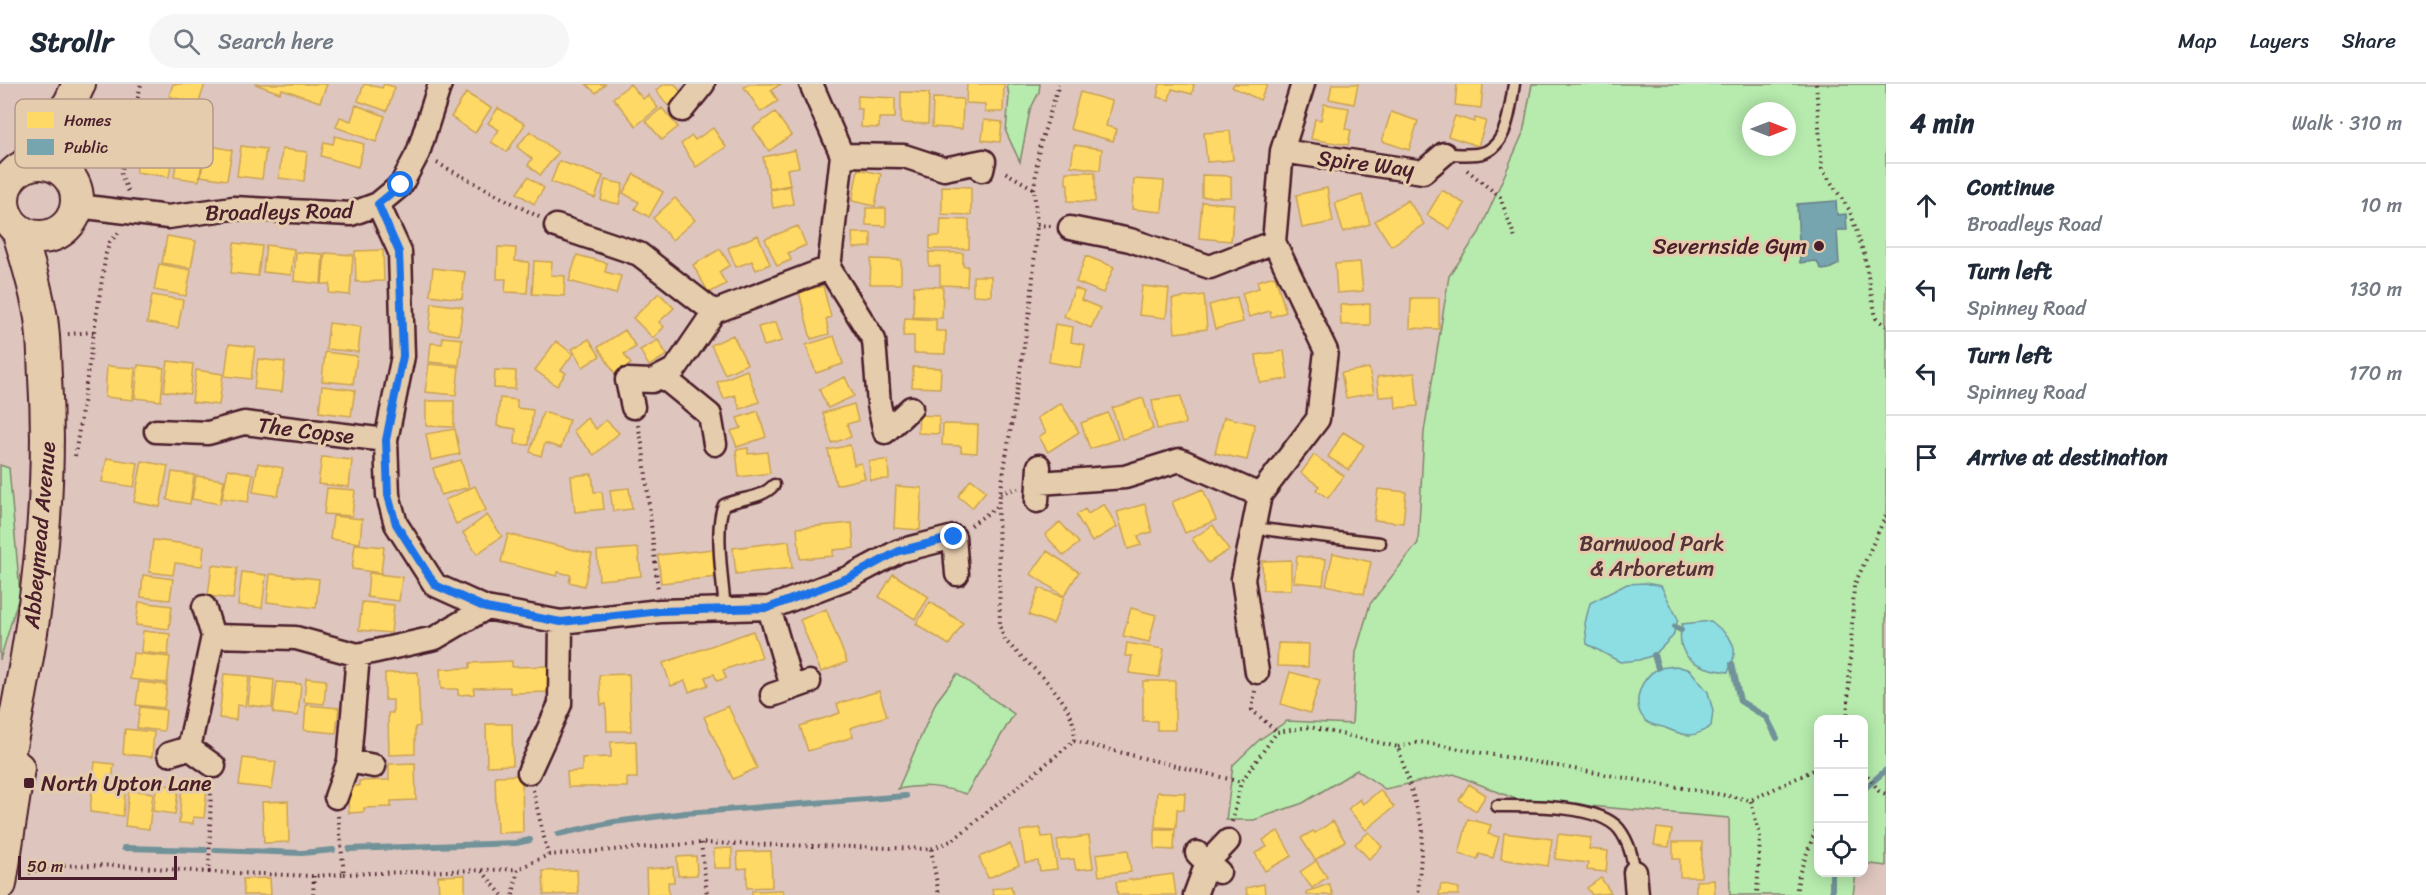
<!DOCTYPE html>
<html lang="en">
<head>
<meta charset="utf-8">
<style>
	body { margin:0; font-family:Sriracha,sans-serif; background:#f6f6f7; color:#1f2937 }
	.controls { position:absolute; right:18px; bottom:18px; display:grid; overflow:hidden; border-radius:12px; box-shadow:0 3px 15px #0003 }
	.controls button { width:54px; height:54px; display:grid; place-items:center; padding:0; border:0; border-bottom:2px solid #e0e1e3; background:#fff; color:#1f2937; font:30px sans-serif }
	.compass { position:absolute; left:1742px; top:18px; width:54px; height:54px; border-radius:50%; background:#fff; box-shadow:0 3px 15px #0003; rotate:90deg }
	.scale { position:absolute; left:18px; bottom:15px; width:159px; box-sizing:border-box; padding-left:6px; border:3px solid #4a1f2b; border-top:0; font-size:16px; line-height:21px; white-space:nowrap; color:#4a1f2b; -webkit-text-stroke:4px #e5ccad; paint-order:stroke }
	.stop { position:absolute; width:18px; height:18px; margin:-14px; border:4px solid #1a73e8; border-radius:50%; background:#fff }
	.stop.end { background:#1a73e8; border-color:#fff; box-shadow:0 2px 6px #0008 }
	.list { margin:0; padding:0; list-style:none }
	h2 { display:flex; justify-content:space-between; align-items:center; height:78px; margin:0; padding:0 24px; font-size:26px }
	h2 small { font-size:20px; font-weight:400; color:#747a83 }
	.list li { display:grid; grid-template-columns:39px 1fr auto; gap:18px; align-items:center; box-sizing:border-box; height:84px; padding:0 24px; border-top:2px solid #e0e1e3 }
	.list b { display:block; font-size:22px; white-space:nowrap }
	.list p { margin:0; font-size:20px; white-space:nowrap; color:#747a83 }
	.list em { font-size:20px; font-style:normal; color:#747a83 }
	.icon { flex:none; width:33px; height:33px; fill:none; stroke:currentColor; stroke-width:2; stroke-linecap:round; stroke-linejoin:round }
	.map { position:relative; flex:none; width:1886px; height:811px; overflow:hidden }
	header { display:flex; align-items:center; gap:36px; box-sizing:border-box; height:84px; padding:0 30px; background:#fff; border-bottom:2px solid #e0e1e3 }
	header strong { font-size:28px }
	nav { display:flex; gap:33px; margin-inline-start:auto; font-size:21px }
	.search { width:420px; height:54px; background:#f6f6f7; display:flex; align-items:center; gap:15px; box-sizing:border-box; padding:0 21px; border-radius:33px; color:#747a83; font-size:22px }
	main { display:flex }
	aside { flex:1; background:#fff }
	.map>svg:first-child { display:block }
</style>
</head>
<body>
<header>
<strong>Strollr</strong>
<div class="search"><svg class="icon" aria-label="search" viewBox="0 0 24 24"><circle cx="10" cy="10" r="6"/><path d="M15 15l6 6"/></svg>Search here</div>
<nav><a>Map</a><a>Layers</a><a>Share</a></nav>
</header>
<main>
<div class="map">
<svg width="1886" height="811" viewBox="0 0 1886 811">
	<rect width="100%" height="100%" fill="#dec6be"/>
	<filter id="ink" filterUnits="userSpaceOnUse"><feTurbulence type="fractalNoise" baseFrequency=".0167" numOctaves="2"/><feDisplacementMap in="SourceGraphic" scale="12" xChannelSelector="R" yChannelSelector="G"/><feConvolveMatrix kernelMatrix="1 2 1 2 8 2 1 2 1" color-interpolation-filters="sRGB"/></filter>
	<g filter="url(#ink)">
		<path fill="#b6ebad" stroke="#80856c" stroke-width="1.5" fill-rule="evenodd" d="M1007,0H1040L1039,8L1030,26L1020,78L1006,48L1009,12Z
			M1532,0H1886V782L1864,779V636H1818V788L1856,789L1853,811H1730L1729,734L1518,716L1454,690L1385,705L1357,686L1303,719L1254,736H1226L1233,681L1259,656L1287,637L1352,640L1356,568L1370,520L1418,459L1424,348L1449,192L1479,149L1523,49ZM1751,27H1787V63H1751Z
			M0,381L9,384L20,509L0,576Z
			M957,590L1014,630L966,710C942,702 923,700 898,705L936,618Z"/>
		<path fill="#8cdee3" stroke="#729299" stroke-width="1.5" d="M1645,499L1661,502L1678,535L1673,552L1654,571L1639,576L1620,578L1587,560L1585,539L1590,519L1627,500Z
			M1711,537C1731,554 1742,561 1728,588C1697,584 1674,575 1682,540Z
			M1676,582L1690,586L1708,608L1713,627L1711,642C1694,654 1687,653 1668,645C1661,641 1653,643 1646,637C1630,621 1640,595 1657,585C1662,583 1670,583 1676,582Z"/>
		<path fill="#ffd966" stroke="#c9a154" stroke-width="1.5" d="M173,0H205L198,21L169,12Z
			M255,0H327L320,18L282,5L280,9Z
			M364,0L382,4L384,0L395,3L387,27L358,17Z
			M586,0H605L596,9Z
			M630,0L643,15L648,11L658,24L636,42L613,14Z
			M665,0H675L683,11L668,22L656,6Z
			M749,0H781L771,6L778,17L761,28L744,3Z
			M967,0H1004L1003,28H985V20L966,19Z
			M1160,0H1194L1192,10L1172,5L1169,16L1157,13Z
			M1234,0H1268L1260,16L1232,3Z
			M1332,0H1358L1354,20L1329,15Z
			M1457,0H1483L1481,24L1455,21Z
			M901,8L929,9L928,40L901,39Z
			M1080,8L1112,17L1106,42L1117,45L1113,57L1070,45Z
			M466,9L491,24L475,49L451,33Z
			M858,12L895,14V34H879V44L861,43L862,25H857Z
			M933,14L963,15L962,45L932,43Z
			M1324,20L1349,24L1345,45L1351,46L1348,61L1311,55L1315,35L1321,36Z
			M356,21L385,32L376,58L336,43L340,33L351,37Z
			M498,24L525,40L507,68L491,58L499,46L488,39Z
			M662,24L678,43L662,56L646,37Z
			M775,28L791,51L769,67L753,44Z
			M1391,28L1418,37L1409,66L1382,57Z
			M1455,32L1474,38L1475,34L1486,37L1478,62L1448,52Z
			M984,36L1002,38L1000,58L982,56Z
			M713,44L726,63L696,83L681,60L692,52L695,56Z
			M530,47L558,69L540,91L528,81L532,75L517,63Z
			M1230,47L1233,76L1207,78L1204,49Z
			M335,52L364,60L358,83L321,72L324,58L333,60Z
			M141,56L174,61L169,93L136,88Z
			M206,61L232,66L227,96L201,92Z
			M1074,61L1102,65L1100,86L1071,82Z
			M241,62L266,65L262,95L237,92Z
			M179,63L204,68L199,97L174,93Z
			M282,65L307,68L304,97L279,94Z
			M795,66L799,83L787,85L790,101L770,105L763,73Z
			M559,77L603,92L595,114L551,98Z
			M858,85L881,90L875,122L852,117Z
			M1066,88H1095V118L1068,117V100H1066Z
			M634,90L663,108L649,133L635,125L639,118L623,109Z
			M1202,91L1231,92V113H1202Z
			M528,93L544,104L534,120L517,109Z
			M1134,95L1164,97L1162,128L1132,125Z
			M605,96L623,100L619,120L601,116Z
			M790,102L793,120L773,124L770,106Z
			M942,102L971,103V131L942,130Z
			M1327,104L1333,138L1302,144L1296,111Z
			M1442,106L1465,120L1450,145L1427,131Z
			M1362,111L1370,140L1343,148L1335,119Z
			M675,114L695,136L672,156L653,134Z
			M1408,116L1424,140L1391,162L1375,137Z
			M1202,118L1234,120L1231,157L1199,154Z
			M866,124H886V142L866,141Z
			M941,135L969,136V165H930V152H940Z
			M798,142L806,161L788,169L791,176L777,182L765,155Z
			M852,149H871V163L853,164Z
			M758,151L770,180L756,186L752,177L736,183L728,164Z
			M167,152L196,157L191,184L162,179Z
			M234,159L262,162L258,192L231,189Z
			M266,161L294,165L291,191L263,188Z
			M498,163L516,164L515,177L529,178L527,209L505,208L506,195H497Z
			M720,165L730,181L719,188L726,200L709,209L693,181Z
			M383,166L384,197L356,198L355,167Z
			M296,168L323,170L321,200L294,197Z
			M929,168L963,169V182H968L967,202L940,201V182H929Z
			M325,169L353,171L350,211L329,209L330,200H322Z
			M577,171L607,179L605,188L621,192L616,210L569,197Z
			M1086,172L1114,183L1103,209L1076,198Z
			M871,175L901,176V200H870Z
			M534,177L552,178L551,191L565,192L564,212L532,210Z
			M1360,178L1363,207L1337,209L1335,180Z
			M159,180L191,186L186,212L154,206Z
			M433,184L465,188L462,215L430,211Z
			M973,192H991V212L973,211Z
			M1275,192L1286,228L1271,233L1270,227L1249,233L1242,209L1259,204L1257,197Z
			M823,202L831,233L826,235L829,250L811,255L799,208Z
			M914,202L943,203L942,234L913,233Z
			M1142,202L1169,205L1166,234L1139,231Z
			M1075,204L1084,208L1081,216L1100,224L1091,244L1064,232Z
			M659,209L674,224L659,238L664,243L653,254L633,234Z
			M152,211L183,216L178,244L147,239Z
			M1204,211L1207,245L1175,249L1172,215Z
			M1237,213L1243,238L1215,245L1209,221Z
			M1411,214H1439V245L1410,244Z
			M432,219L463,223L459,251L429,247Z
			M1370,220V241H1341L1340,221Z
			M905,234L936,236V247H946L945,270L914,269V252H903Z
			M776,238L782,257L764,262L758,243Z
			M329,239L361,243L358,268L326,265Z
			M1055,240L1073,243L1071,258L1085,261L1081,284L1049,278Z
			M625,246L636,263L624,270L631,280L615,290L598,263Z
			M733,251L747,280L725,290L711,261Z
			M834,252L843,280L816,289L806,261Z
			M443,253L462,255L459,281L429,278L431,259L442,260Z
			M589,255L600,272L583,283L572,265Z
			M658,256L667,271L649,282L640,266Z
			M556,257L573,270L561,286L566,289L557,302L535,286Z
			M229,260L255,263L251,295L225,292Z
			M1284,267L1288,295L1260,299L1256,271Z
			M325,268L357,272L353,300L322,297Z
			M258,275L285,278L282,308L254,305Z
			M168,277L193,280L190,310L164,307Z
			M429,280L459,283L456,311L425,308Z
			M138,281L164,284L161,317L135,314Z
			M107,282L135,284L133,316L105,313Z
			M913,283L941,284L940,304L912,303Z
			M1369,284L1374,309L1346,314L1341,289Z
			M196,286L223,290L219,321L192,318Z
			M495,286L516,287L515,305L494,304Z
			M747,286L759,318L740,325L735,311L724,315L717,298Z
			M1415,289L1418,322L1396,324L1395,312L1379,313L1377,293Z
			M845,293L854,312L828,324L819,305Z
			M322,302L355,306L351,332L319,328Z
			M1181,312L1185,340L1157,345L1152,316Z
			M500,314L517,316V324L533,326L529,361L515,360L516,345L497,342Z
			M1143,314L1153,345L1122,355L1112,324Z
			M426,317H454V343L426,342Z
			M1061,319L1079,348L1048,368L1039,353L1046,348L1037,334Z
			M854,320L858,337L847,340L851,353L832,359L823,329Z
			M758,327L766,353L737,363L731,347L741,344L737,334Z
			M543,328L569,336L561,364L545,359L541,372L530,368Z
			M1108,329L1118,355L1090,365L1081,339Z
			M919,331L939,332V350L918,349Z
			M1224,333L1255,340L1247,376L1215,369Z
			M587,334L596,345L606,336L619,349L594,371L573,347Z
			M943,340L978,341L977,369L961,368V362L942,361Z
			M455,345L460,370L431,376L426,350Z
			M1343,348L1364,361L1349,386L1328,373Z
			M850,361L854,381L861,379L865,394L836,401L828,366Z
			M748,364V370L767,368L770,389L739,393L736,366Z
			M1314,371L1344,392L1328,414L1316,406L1319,402L1301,389Z
			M322,373L352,376L349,403L318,400Z
			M107,374L138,379L134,403L102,398Z
			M461,376L469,403L441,411L433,384Z
			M888,376L889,395L870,396L869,377Z
			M142,377L168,382L160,423L134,418Z
			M258,379L283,384L278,412L253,408Z
			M228,385L253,390L248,418L222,414Z
			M172,388L194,391L190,420L167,416Z
			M592,390L594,408H602L604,425L575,428L571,392Z
			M196,392L224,396L220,420L192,415Z
			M971,395L986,407L972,424L958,412Z
			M475,402L486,426L456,440L445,416Z
			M896,402L922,404L920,446L894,444Z
			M327,404L355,406L352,432L324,430Z
			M629,404L632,425L613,427L610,406Z
			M1203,405L1216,436L1185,449L1172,418Z
			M1378,405L1406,408L1403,439L1374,436Z
			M1104,420L1117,443L1092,458L1076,431L1085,425L1088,430Z
			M1145,420L1152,448L1138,452L1141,461L1128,465L1117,428Z
			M487,431L502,452L477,470L463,449Z
			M333,432L362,435L360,459L330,455Z
			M1060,438L1079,459L1064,472L1045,451Z
			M852,439L854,464L833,466V472L800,475L797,444Z
			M1213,441L1229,466L1208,479L1192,455Z
			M508,450L592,470L584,502L569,498L571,491L558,488L557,492L501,478Z
			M153,456L204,462L202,482L175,479L173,491L149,488Z
			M789,457L792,484L736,490L733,464Z
			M355,460L384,463L381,489L352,485Z
			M638,464L641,492L599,496L597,467Z
			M714,465L717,493L661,499L658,471Z
			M1047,467L1079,488L1064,512L1031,490Z
			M1333,469L1371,478L1364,510L1326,501Z
			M1297,472L1326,475L1323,501L1294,498Z
			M1291,476V506H1263L1262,477Z
			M212,481L237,484L233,515L208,512Z
			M242,488L266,491L262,524L238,521Z
			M369,489L402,493L399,517L367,513Z
			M270,490L319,495L316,524L267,518Z
			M893,490L929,513L915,535L879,513Z
			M143,491L173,495L170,516L141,513Z
			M1039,504L1064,513L1053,540L1029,531Z
			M139,518L172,522L169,545L136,541Z
			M362,518L394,521L391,549L359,546Z
			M930,518L963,539L949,561L916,540Z
			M1131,524L1156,531L1149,558L1123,552Z
			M826,525L847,578L821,588L800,536Z
			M143,547L170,550L168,571L141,568Z
			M753,547L762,573L723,586L726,594L717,597L714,590L705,593L708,601L689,608L685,597L671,602L663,579Z
			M1127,559L1164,565L1159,593L1129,589L1132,572H1125Z
			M1278,559L1309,560L1308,583L1277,582Z
			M133,569L170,573L167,599L130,595Z
			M512,577V583L551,582L552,608L510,609V603L474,604V610L458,611V605H441L440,585L470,584V579Z
			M418,588L420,642L415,643V670L389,671L388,629H393V616H385V589Z
			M1290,588L1320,596L1310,629L1281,620Z
			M224,590L249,592L245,622L237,621L236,636L219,634Z
			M629,590L631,647H607L606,620L601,621L599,591Z
			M251,593L274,596L272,624L248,621Z
			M306,594L326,596L324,620L304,618Z
			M1143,597H1175V646H1157V637H1143Z
			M139,598L167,601L164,624L136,621Z
			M277,598L301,600L298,632L273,629Z
			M879,607L887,632L850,644L853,653L808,667L800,642L840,629L837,620Z
			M306,621L339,624L336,649L304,646Z
			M728,622L757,684L733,695L704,633Z
			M140,623L166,626L164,647L137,644Z
			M486,640H512L513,681L487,682Z
			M125,645L154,648L152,673L123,670Z
			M636,657L637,694H627V703H568L567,688L582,687V674L611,673V658Z
			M243,674L276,678L272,705L239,701Z
			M95,678L114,680L111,706L125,708L123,732L90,728Z
			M415,679L416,716L391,717V723L364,724V728L349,729L347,702H359V697L389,696V680Z
			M522,691L523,748L497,749L495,692Z
			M157,700L179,703L175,730L153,727Z
			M1469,700L1486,711L1476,727L1459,716Z
			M182,702L207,704L204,734L193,733V740L179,739Z
			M129,706L153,709L149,745L125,742Z
			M1380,706L1394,723L1366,746L1348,725L1360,715L1363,720Z
			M1157,708L1185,709L1184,726L1177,725L1176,744L1155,743Z
			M288,717L289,758L264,759L262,718Z
			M1468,735L1491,741L1488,750L1499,753L1493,774L1479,770L1478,775L1459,770Z
			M1333,737L1345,757L1315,776L1301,754L1313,747L1315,749Z
			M1040,744L1042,753L1052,752L1057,785L1040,787L1038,777L1025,779L1020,747Z
			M1657,744L1672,746L1669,763L1654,761Z
			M1155,745H1175L1174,766L1155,765Z
			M1278,747L1292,772L1265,787L1255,769L1267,763L1263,756Z
			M1369,748L1382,763L1369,775L1355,760Z
			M1504,749L1552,755L1548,782L1501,775Z
			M1558,750L1591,754L1589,765L1608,767L1606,788L1587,786L1588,779L1555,775Z
			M1089,752L1093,784L1076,786L1074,775L1060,776L1057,756Z
			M1673,758H1702L1701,793H1680V775H1673Z
			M1010,760L1019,781L988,794L979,773Z
			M732,764V784H714V765Z
			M1128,766L1131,788L1099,792L1096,770Z
			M771,767L772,803L747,804V784L738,785L737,768Z
			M696,772L697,791L678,792L677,773Z
			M1316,777L1327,793L1312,804L1300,788Z
			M673,783L674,798H668L669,811H647L646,785Z
			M577,786L578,810L544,811L543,787Z
			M1173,790L1176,811H1118L1116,798Z
			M465,791V811H439L438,792Z
			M270,794L271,811H244L243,795Z
			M1601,794L1611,809L1592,811L1587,804Z
			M1714,796L1715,811H1696V797Z
			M1264,800L1265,811H1247L1246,804Z
			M1329,800L1333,811H1307L1306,808Z
			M1441,800L1459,804L1458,811H1439Z
			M1011,802L1013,811H993L992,805Z
			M783,806L784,811H752V807Z"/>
		<path fill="#76a5af" stroke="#697d87" stroke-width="1.5" d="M1836,117L1837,131L1846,130L1847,146H1837L1839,180L1829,185L1822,186L1816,177L1800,179L1797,120Z"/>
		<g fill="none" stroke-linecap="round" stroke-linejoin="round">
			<path stroke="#729299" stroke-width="6" d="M1675,543L1681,546
				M1654,571L1658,584
				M1732,580L1740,617L1767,634L1777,654
				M1864,705L1886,686
				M558,750L614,738L685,729L906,712
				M124,764L205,766
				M349,765L516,759L530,756
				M215,766L302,769L333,766
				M1832,811V788"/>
			<g stroke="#4a1f2b" stroke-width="15">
				<path id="lane" d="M1444,70C1455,70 1467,71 1477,70C1508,67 1510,23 1514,0
					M1253,444L1380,459
					M725,525C723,501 714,441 724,421C741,413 760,416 774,401
					M1497,722C1528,722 1598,720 1619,745C1629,758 1632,772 1635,788"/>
			</g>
			<g stroke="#4a1f2b" stroke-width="27">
				<path id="street" d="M811,0L842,71L829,184L874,256L879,321L885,348L911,324
					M682,26L703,0
					M1282,67L1423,88L1444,70
					M842,71L904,72L944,85L984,77L982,86
					M0,93L15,88
					M378,120L400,168L403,272L386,356L388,411L396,440L435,501L486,524L561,538L660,527L769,524L850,493L899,467L954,453L957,490
					M78,122L168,133L233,124L351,130L378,120L401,101L418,69L440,0
					M0,129L6,131
					M556,142L639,170L714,228
					M1070,144L1130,156L1210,183L1274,158
					M662,292L710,331L715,360
					M633,323L627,296L652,297L675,285L714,228L829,184
					M156,347L208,349L244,339L386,356
					M1039,399L1125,393L1180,376L1260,411
					M1037,417L1039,382
					M204,523L213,552
					M769,524L792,603
					M1257,588L1243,495L1260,411L1318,335L1326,267L1274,158L1282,67L1303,0
					M772,611L809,598
					M169,670L189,664
					M349,677L374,682
					M214,682L189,664L213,552L296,554L358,571L435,554L486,524
					M529,688L560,620L561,538
					M336,713L349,677L358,571
					M1197,769L1207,779L1228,757
					M1635,788L1637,811
					M1195,811L1207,779L1219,788"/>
			</g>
			<g stroke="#4a1f2b" stroke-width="36">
				<path id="secondary" d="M3 116a37 37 0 1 1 74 0a37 37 0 1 1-74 0Z
					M26,81L70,19L79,0
					M0,707C31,572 54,432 45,293C44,274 44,254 41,234C36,204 27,175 18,146
					M0,800L18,684"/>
			</g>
			<path stroke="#4a1f2b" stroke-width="4" stroke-dasharray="1.5 4.5" stroke-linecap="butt" d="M1816,0L1822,85L1850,127L1864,170L1876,234L1886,242
				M73,57L125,64
				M437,79L539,133
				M1467,86L1500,113L1515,154
				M1034,105L1039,64L1059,0
				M128,107L121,90L141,0
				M1037,141L1051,142
				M68,250L94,248
				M638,341L643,364L658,506
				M75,372L106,169L110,158L120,147
				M1000,409L1018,404
				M971,441L997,423
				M1255,607L1252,626L1277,648
				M1847,636L1854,502L1886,431
				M1074,657L1241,698L1277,648L1310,643L1398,663L1423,744L1418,811
				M1398,663L1420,658L1751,716L1818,684
				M1864,687L1879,707L1886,710
				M533,706L548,771
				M1751,717L1760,753L1757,811
				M1232,738L1241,698
				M701,759L707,811
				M931,765L939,811
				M482,787L502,811
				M209,788L314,792L344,790L338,732
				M29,789C60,773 169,786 209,788L211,701
				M344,790L518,785
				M313,811L314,792
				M513,811L518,785L548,771L701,759L931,765L953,756L1074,657C1080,618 1029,583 1005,556L1000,543L998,423L1031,219L1037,141L1034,105L1003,87
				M1796,811L1799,790L1818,740"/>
			<use href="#lane" stroke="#e5ccad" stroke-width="10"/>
			<use href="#street" stroke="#e5ccad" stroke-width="22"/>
			<use href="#secondary" stroke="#e5ccad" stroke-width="32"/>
		</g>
	</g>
	<g fill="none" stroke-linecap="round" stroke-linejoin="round" filter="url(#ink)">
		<path stroke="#1a73e8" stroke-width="8" d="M401,101L378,120L399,168L403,272L386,356L388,411L396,440L435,501L486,524L561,538L660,527L768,524L850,493L899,467L954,453"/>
	</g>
	<g fill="#4a1f2b" stroke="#e5ccad" stroke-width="2">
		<circle cx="1819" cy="162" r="6"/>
		<rect x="23" y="693" width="12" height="12" rx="3"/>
	</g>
	<g text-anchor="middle" stroke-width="6" stroke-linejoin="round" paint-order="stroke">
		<g font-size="22" fill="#4a1f2b" stroke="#e5ccad">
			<text transform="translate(1366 79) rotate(7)" y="8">Spire Way</text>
			<text transform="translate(279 127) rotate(-1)" y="8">Broadleys Road</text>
			<text transform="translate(306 346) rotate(7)" y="8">The Copse</text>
			<text transform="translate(39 451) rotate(-85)" y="8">Abbeymead Avenue</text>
		</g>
		<g font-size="22" fill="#4a1f2b" stroke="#e5ccad" text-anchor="end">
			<text x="1807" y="170">Severnside Gym</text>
			<text x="41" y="707" text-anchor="start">North Upton Lane</text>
		</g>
		<g font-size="22" fill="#553338" stroke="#e5ccad">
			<text x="1652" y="467">Barnwood Park<tspan x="1652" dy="25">&amp; Arboretum</tspan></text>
		</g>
	</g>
	<rect x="15" y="15" width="198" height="69" rx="9" fill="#e5ccad" stroke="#b69886" stroke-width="1.5"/>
	<rect x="27" y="28" width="27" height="16" fill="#ffd966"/>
	<rect x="27" y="55" width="27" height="16" fill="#76a5af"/>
	<g font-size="16" fill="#4a1f2b">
		<text x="64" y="42">Homes</text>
		<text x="64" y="69">Public</text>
	</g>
</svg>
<div class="controls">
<button>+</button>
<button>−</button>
<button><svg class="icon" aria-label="locate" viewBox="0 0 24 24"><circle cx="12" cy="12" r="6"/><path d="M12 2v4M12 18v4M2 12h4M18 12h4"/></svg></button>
</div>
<svg class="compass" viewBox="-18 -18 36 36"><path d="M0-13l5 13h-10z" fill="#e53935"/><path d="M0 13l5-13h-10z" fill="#747a83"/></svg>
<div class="scale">50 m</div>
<div class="stop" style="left:401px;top:101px"></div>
<div class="stop end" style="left:954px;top:453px"></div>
</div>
<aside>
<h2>4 min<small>Walk · 310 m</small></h2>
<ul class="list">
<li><svg class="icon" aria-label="ahead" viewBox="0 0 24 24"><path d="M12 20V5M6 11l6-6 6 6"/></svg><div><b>Continue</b><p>Broadleys Road</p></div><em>10 m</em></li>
<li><svg class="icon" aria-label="left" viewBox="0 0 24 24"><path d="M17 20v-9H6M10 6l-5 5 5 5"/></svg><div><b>Turn left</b><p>Spinney Road</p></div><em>130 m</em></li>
<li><svg class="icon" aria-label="left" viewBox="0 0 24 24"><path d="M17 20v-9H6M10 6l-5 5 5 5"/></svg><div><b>Turn left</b><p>Spinney Road</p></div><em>170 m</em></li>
<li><svg class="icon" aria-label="arrive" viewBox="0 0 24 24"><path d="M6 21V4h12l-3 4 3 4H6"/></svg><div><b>Arrive at destination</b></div></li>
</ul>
</aside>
</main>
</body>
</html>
